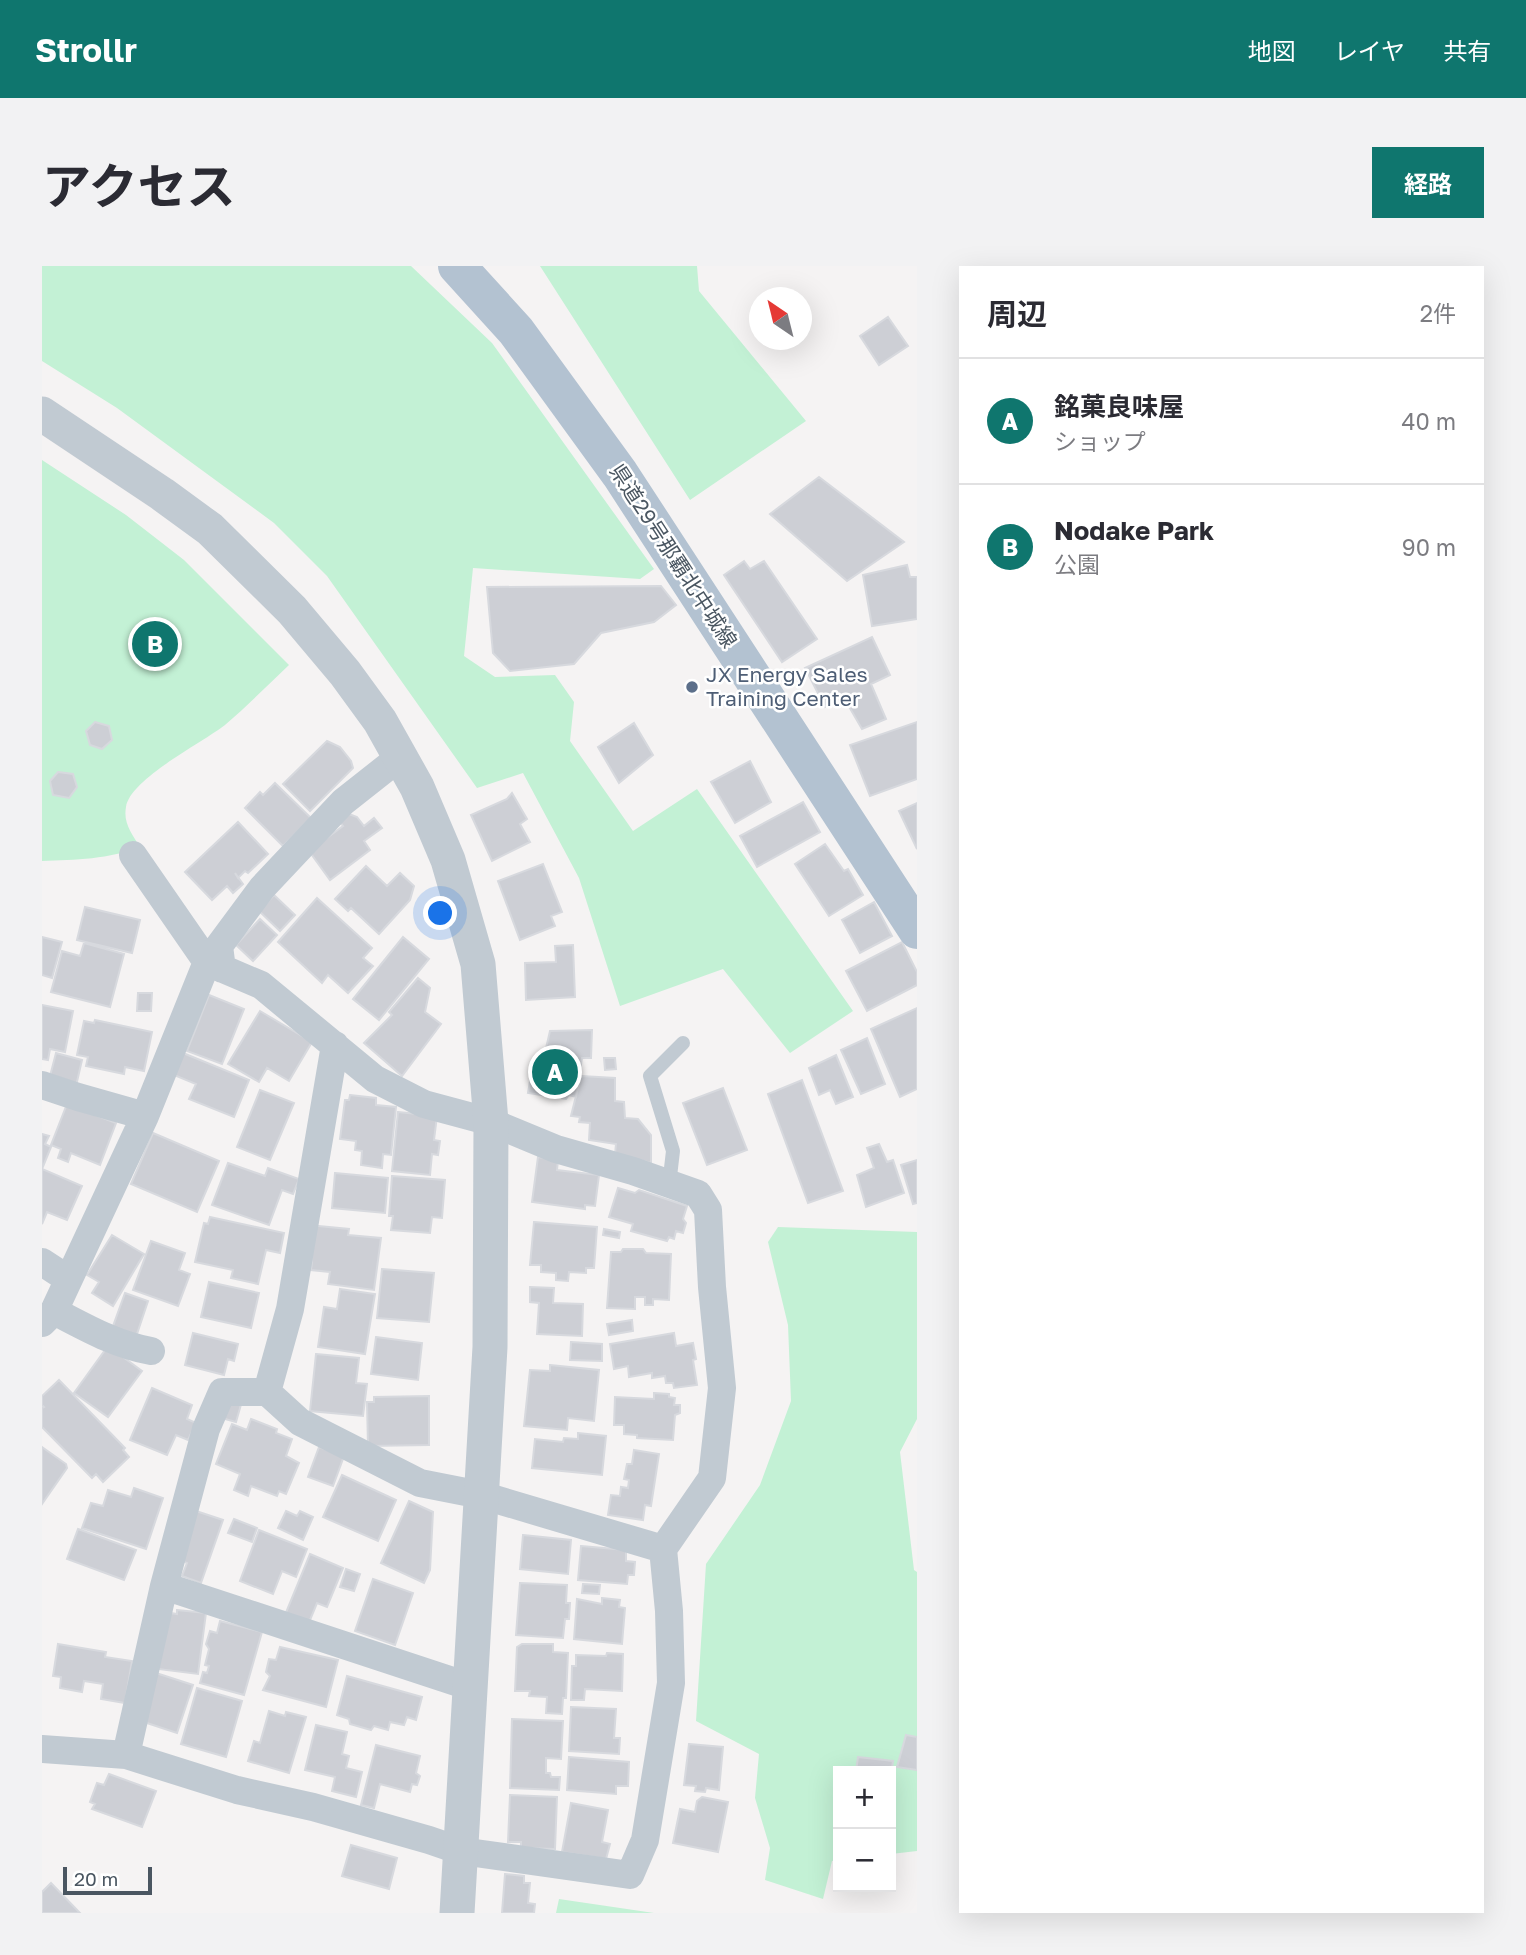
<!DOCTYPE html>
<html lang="ja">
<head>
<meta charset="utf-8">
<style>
	body { margin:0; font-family:"Golos Text","Noto Sans JP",sans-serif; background:#f2f2f3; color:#2b2b33 }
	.controls { position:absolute; right:21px; bottom:21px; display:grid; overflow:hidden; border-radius:0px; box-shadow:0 7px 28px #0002 }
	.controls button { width:63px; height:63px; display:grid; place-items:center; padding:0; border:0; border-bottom:2px solid #e1e1e2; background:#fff; color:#2b2b33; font:35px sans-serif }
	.compass { position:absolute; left:707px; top:21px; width:63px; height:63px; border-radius:50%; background:#fff; box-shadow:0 7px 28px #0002; rotate:325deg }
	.scale { position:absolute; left:21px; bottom:18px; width:89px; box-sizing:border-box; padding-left:7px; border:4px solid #4a5661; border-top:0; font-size:19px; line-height:24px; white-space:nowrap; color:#4a5661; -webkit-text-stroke:5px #fff; paint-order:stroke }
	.you { position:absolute; left:399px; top:648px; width:24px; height:24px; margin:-18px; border:5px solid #fff; border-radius:50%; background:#1a73e8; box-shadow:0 0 0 10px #1a73e833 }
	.badge { display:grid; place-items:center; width:46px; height:46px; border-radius:50%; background:#0f766e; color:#fff; font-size:23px; font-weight:700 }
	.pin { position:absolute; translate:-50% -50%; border:4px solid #fff; box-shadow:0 2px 7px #0006 }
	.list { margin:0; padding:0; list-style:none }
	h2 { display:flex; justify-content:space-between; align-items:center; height:91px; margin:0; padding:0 28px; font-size:30px }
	h2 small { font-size:23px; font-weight:400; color:#7c7c81 }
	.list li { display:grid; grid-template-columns:46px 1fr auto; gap:21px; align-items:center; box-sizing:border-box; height:126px; padding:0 28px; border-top:2px solid #e1e1e2 }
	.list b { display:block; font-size:26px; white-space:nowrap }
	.list p { margin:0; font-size:23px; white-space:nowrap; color:#7c7c81 }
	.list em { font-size:23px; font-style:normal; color:#7c7c81 }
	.map { position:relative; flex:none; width:875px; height:1647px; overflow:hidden; border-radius:0px }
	header { display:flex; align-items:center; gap:42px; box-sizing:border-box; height:98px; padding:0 35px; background:#0f766e; color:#fff }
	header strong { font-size:33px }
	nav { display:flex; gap:38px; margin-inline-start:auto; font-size:24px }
	.intro { display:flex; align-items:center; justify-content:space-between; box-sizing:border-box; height:168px; padding:0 42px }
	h1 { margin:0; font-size:49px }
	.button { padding:18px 32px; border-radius:0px; background:#0f766e; color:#fff; font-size:24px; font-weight:700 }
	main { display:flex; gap:42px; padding:0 42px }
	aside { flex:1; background:#fff; border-radius:0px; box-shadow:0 7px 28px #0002 }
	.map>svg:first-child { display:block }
</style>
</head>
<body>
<header>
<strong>Strollr</strong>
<nav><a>地図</a><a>レイヤ</a><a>共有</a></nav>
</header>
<div class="intro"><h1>アクセス</h1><a class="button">経路</a></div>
<main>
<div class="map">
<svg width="875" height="1647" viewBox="0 0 875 1647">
	<rect width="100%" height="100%" fill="#f5f3f3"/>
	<path fill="#c3f1d5" d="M0,0H369L450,77L612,303L598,313L431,302L422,390L453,411L513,409L532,436L528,475L591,565L655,523L811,745L748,787L681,703L578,740L537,612L481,507L435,522L285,310L232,257L75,142L0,95Z
		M498,0H655L657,25L764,155L648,234Z
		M0,194L84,249L142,294L247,399C226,419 205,440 183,459C160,477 88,513 84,541C81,557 90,568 98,581C68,593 33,594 0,595Z
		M736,961L875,966V1153L858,1186L872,1304L875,1306V1585L849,1588V1505H796V1594L790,1595L781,1633L723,1614L728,1582L713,1532L717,1488L654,1455L664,1298L718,1219L749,1135L746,1059L726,976Z
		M517,1633L612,1647H514Z"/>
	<path fill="#cdcfd5" stroke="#d7d9de" stroke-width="2" d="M846,51L866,80L837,99L818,70Z
		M777,211L862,276L805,315L728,248Z
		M702,295L708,303L722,295L775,373L740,396L682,309Z
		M865,299L868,311H875V353L830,360L821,309Z
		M619,320L634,339L612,356L559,367L532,398L468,405L451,387L445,321Z
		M830,371L848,409L829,418L844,453L820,463L802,432L783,441L763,402Z
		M53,456L67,460L70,474L60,483L48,479L44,465Z
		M875,456V513L828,530L808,479Z
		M592,457L611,489L577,517L556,481Z
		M285,475L298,481L309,495L311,502L268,545L241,518Z
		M708,495L729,536L693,557L669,516Z
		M16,506L31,508L35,521L27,532L11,529L8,515Z
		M233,517L269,552L241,580L203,542L218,526L221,529Z
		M470,527L485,553L478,558L488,576L450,595L429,549L465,533Z
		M761,536L778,566L715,601L698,570Z
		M875,537V583L857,545Z
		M307,548L315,551L322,560L332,552L340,562L322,575L328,584L288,614L267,585L301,560L297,555Z
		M196,556L226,588L206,607L203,605L196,612L193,607L201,618L191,627L185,620L170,634L143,606Z
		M783,578L802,605L806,603L821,629L787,650L753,598Z
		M501,598L520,646L509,650L513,660L478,674L456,615Z
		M324,600L345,620L358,607L372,620L368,634L337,668L309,642L306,645L293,633Z
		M232,629L253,649L238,665L217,645Z
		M275,632L330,682L321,692L331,700L306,727L286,709L280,717L236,676Z
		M832,636L850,670L818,687L800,654Z
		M43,641L98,654L90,687L35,674Z
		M218,653L235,669L211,695L194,679Z
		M0,671L20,676L10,712L0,709Z
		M361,671L387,693L337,754L311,733Z
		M860,676L875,706V719L825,745L804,705Z
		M42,677L82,688L68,741L9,726L20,685L38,690Z
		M531,679L533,731L484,734L483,697L514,696L513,680Z
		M376,712L388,722L383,746L399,758L360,810L322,777L350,749L347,746Z
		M96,727H110L109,745H95Z
		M167,729L202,743L180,798L145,785Z
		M0,739L31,745L23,786L8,783L6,794L0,793Z
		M875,742V823L858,831L829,763Z
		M218,745L270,776L247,815L225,802L217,816L186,798Z
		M53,754L110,766L102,805L83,801L82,808L44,800L46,791L35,789L42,755L52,757Z
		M550,764L549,792H540L534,831L527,829L524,833L486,827L490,803L499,804L508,765Z
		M825,772L843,818L819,828L799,784Z
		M14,787L40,794L34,820L7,814Z
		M141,787L207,814L192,851L147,833L154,818L132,809Z
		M794,789L811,831L794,838L788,824L777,829L767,802Z
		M562,792H573L574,803L563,804Z
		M539,810L573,812V835L582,836L583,852L596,853L609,869V897L573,888L574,878L547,874L548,857L537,856L538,851L529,850Z
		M760,814L801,925L766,937L726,828Z
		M681,822L705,884L665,899L641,837Z
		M218,824L252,837L228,894L195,881Z
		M308,829L334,832V839L354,841L349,889L341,888L340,902L319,899L320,885L313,884L314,875L298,873L303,834H307Z
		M25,838L74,857L58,899L29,887L26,896L16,892L19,883L9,879Z
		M356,846L395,850L392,874L398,875L396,889L390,888L388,909L350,905Z
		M111,867L177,895L155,946L89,918Z
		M0,868L7,870L3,878L9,881L0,903Z
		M837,878L845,896L851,894L862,927L824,941L815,909L832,902L825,882Z
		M496,891L516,894L515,904L557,909L553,940L543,939V943L490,936Z
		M875,894V937L871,938L859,899Z
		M186,897L223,910L226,902L257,913L251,928L240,924L227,959L170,939Z
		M0,903L40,920L25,954L5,946L0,958Z
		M293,907L346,912L343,947L290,942Z
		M350,910L403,914L400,952L390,951L388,967L349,964L351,950H347Z
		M576,922L593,927L597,924L645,940L641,953L644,957L641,967L634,965L632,973L627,971L625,975L589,965L591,958L567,951Z
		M168,951L242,967L238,987L224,984L216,1018L189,1012L191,1004L153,996L162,957L166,958Z
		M492,956L555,961L552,1002H544V1007L527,1006L526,1015L514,1014V1007L499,1006V999H488Z
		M266,959L307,963L306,969L339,972L332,1024L286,1018L288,1006L269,1004L270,996Z
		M562,963L578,966L577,972L561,969Z
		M70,969L102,988L71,1040L50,1027L57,1016L45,1009Z
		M109,975L143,987L137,1004L148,1008L136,1040L91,1024Z
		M581,983H601L604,987L629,988L627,1034L611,1033V1039H603V1031H593V1043L565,1042L569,986H579Z
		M340,1003L392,1007L387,1056L335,1052Z
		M167,1016L217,1027L209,1062L159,1051Z
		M488,1021L512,1022L511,1037L541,1038L540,1070L495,1068L497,1037L488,1036Z
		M298,1023L333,1028L323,1088L276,1081L282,1041L295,1043Z
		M83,1027L106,1035L94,1071L70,1063Z
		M590,1054L591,1065L567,1069L565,1058Z
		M151,1067L196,1078L192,1095L186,1093L182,1109L143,1099Z
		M632,1067L634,1080L651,1077L654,1093L651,1094L655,1119L632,1122L631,1117H624L623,1110L610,1112V1107L587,1111L586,1100L572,1103L568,1078Z
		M334,1071L380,1077L376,1114L329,1108Z
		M529,1076L560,1078V1095L528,1094Z
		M66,1080L100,1105L66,1151L32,1127Z
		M274,1088L317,1092L314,1117L325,1118L321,1150L268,1145Z
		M508,1099L557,1104L552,1155L526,1152L525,1164L482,1160L488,1104L508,1105Z
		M17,1114L83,1182L81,1184L87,1191L61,1216L54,1208L50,1212L0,1161V1142L2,1141L0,1139V1130Z
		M110,1122L150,1139L145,1153L154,1157L146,1174L134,1169L125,1189L88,1174Z
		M612,1127L627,1128V1131L633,1132L632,1139H638V1147L633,1149L631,1174L595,1172V1169L582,1168V1159H572L573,1131L612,1133Z
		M387,1130V1179L326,1180L325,1136H332V1131Z
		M200,1135L194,1156L176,1151L181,1136Z
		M209,1153L235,1163L234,1167L250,1173L244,1190L257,1197L244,1228L237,1225L235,1230L209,1220L206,1230L192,1224L198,1208L174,1198L190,1158L205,1164Z
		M536,1167L564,1170L560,1209L490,1202L493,1173L521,1176L522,1172L536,1173Z
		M0,1181L24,1198L25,1202L0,1238Z
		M277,1181L302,1190L291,1220L266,1211Z
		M592,1184L617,1188L609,1240L603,1239L601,1254L566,1249L569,1229L578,1230L579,1221L586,1222L587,1214L582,1213L585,1198H590Z
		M300,1209L354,1234L336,1275L281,1251Z
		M92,1222L121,1232L104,1283L40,1262L49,1237L61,1240L66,1224L89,1231Z
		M367,1235L391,1246L388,1304L382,1317L339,1297Z
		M154,1245L181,1254L159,1317L140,1310L145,1297L137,1294Z
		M244,1245L255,1250L258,1245L271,1251L261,1274L236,1262Z
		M192,1253L215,1262L210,1276L186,1267Z
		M36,1263L94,1284L82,1314L25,1293Z
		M217,1264L265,1283L254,1311L240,1305L231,1328L198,1315Z
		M481,1269L529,1274L526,1308L478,1303Z
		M539,1280L584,1284V1295L593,1296L592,1309H586L585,1318L536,1314Z
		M268,1288L301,1302L285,1341L275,1337L266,1359L243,1349Z
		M304,1303L318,1308L312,1325L298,1321Z
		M331,1313L371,1327L353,1379L313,1365Z
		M478,1317L525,1319L524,1337H528L527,1353H523L521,1372L474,1369Z
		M541,1318L558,1319L557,1328L540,1327Z
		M560,1332L578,1334L577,1341L583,1342L580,1378L532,1373L535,1333L560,1338Z
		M135,1344L164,1347L156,1408L116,1403L122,1346L135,1348Z
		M178,1355L220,1366L202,1429L158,1417L161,1406L165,1407L167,1400L163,1399L167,1383L164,1378L168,1365L175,1367Z
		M16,1378L64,1386L63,1391L90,1395L83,1437L59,1433L61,1418L42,1415L40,1426L18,1422L19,1411L11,1410Z
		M480,1378H511V1386L526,1387L524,1432H521L520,1448L504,1447L505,1431L487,1430L488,1425H473L475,1381Z
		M238,1381L296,1394L284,1441L221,1424L228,1410L224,1406L227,1393L234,1394Z
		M565,1387L581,1388L580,1425L543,1423L542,1434H529L530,1400H534V1389L564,1390Z
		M114,1407L151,1419L135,1467L99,1455Z
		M305,1410L380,1431L374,1454L365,1451L362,1459L348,1456L346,1464L332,1460L329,1464L308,1458L307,1453L295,1449Z
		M155,1422L200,1435L184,1491L139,1478Z
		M529,1441L574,1443L572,1472H578L577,1488L527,1485Z
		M227,1445L243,1450L244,1446L264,1451L247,1507L206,1495L212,1475L218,1477Z
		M470,1453L521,1455L519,1493L504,1492V1507H508L509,1511H518L517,1524L468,1522Z
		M274,1459L305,1466L300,1488L307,1490L304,1502L320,1506L314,1531L290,1525L293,1511L263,1504Z
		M864,1469L875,1471V1504L855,1501Z
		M647,1478L681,1481L677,1524L664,1522L663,1526L653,1525L654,1520L642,1519Z
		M334,1479L378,1490L374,1507L378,1510L375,1519L370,1518L368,1526L338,1518L332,1542L319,1539Z
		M527,1491L587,1496L586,1520H574V1528L525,1524Z
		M816,1491L851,1495L849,1509V1505H814Z
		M67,1508L114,1525L100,1561L50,1543L53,1538L48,1536L55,1517L62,1519Z
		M468,1529L515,1531L513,1583L479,1582V1576H466Z
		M660,1531L686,1536L676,1586L631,1577L638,1543L653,1546L655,1535Z
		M529,1537L566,1544L560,1576L568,1578L564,1593L520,1586Z
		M309,1579L355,1592L347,1623L300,1610Z
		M463,1608L482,1610V1617H488L486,1637L493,1638L492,1647H460Z
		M9,1617L38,1647H0V1626Z"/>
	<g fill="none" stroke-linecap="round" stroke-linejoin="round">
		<path stroke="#c1cad2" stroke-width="14" d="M627,919L631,885L608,810L641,777"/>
		<path stroke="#c1cad2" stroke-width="28" d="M180,703L177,680L220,622L301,536L358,491
			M0,819L36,831L103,850
			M0,996L26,1013
			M12,1045C43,1061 74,1079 109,1085
			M0,1057L12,1045L103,850L165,696
			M225,1126L258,1156L378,1217L439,1229L621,1283
			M122,1320L429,1421
			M0,1483L84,1489L195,1524L271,1541L387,1574L419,1585L588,1609L603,1574L629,1417L627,1345L621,1283L670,1212L680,1122L670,1021L666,944L656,928L591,905L514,883L449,856L382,838L333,813L219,719L165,696L91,589
			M84,1489L122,1320L164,1163L180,1126H225L248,1043L293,779"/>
		<path stroke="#c1cad2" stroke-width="35" d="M0,148L120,228L168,263L250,344L303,407L338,455L375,521L406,594L436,698L449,856L448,1081L415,1647"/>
		<path stroke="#b3c2d1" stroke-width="38" d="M415,0L474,65L578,208L875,664"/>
	</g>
	<circle fill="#5c6f8a" stroke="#fff" stroke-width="2.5" cx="650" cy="421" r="7"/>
	<g text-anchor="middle" stroke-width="5" stroke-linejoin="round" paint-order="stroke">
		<g font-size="21" fill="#4a5661" stroke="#fff">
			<text transform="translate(631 290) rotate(57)" y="7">県道29号那覇北中城線</text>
		</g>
		<g font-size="21" fill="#4e5e75" stroke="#fff" text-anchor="start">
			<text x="664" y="416">JX Energy Sales<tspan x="664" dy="24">Training Center</tspan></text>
		</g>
	</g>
</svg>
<div class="controls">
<button>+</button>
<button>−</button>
</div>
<svg class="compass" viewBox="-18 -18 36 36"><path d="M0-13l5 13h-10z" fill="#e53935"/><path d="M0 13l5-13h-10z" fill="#7c7c81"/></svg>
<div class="scale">20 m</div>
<div class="you"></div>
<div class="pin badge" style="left:513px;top:806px">A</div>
<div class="pin badge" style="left:113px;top:378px">B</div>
</div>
<aside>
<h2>周辺<small>2件</small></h2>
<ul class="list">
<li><span class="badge">A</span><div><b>銘菓良味屋</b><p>ショップ</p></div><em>40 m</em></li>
<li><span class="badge">B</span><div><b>Nodake Park</b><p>公園</p></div><em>90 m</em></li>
</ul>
</aside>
</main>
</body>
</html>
